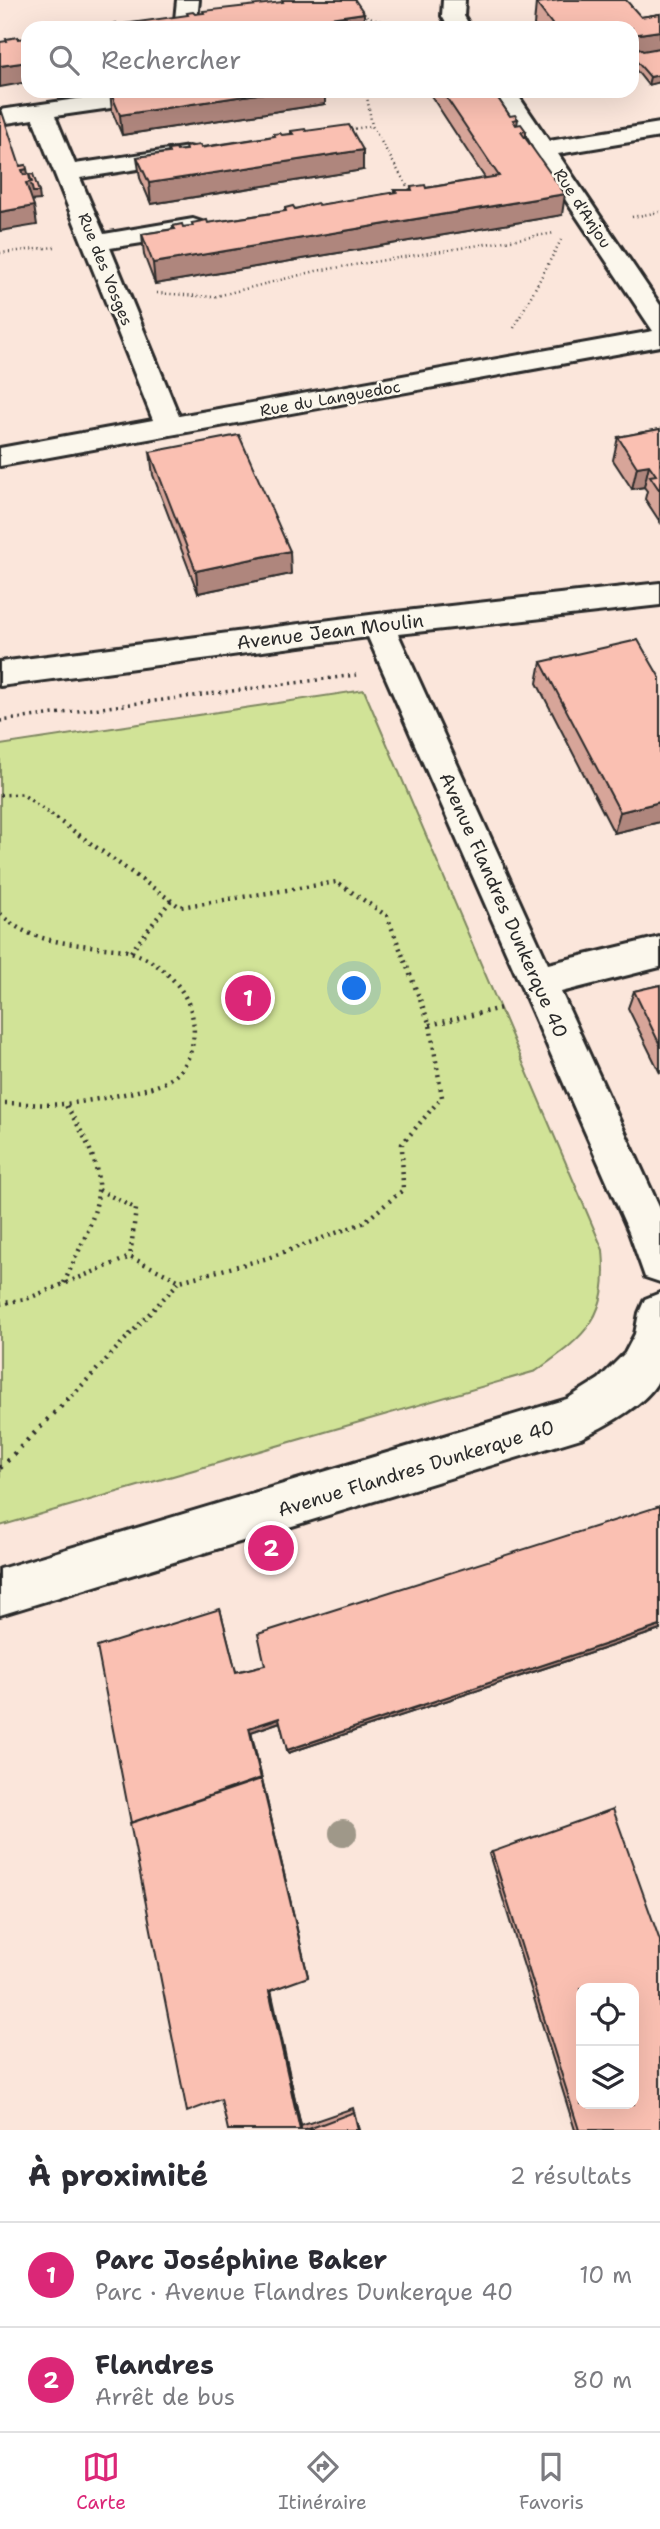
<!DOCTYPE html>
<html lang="fr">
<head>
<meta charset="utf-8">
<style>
	body { margin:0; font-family:"Shantell Sans",sans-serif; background:#f2f2f3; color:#2b2b33 }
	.controls { position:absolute; right:21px; bottom:21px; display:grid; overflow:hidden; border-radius:14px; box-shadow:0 7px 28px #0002 }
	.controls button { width:63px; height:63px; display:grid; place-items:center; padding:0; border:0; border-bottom:2px solid #e1e1e2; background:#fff; color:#2b2b33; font:35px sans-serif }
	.you { position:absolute; left:355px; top:989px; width:24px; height:24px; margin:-18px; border:5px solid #fff; border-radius:50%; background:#1a73e8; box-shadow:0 0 0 10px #1a73e833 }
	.badge { display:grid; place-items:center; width:46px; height:46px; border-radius:50%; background:#db2777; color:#fff; font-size:23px; font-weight:700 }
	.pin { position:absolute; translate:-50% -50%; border:4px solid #fff; box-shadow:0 2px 7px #0006 }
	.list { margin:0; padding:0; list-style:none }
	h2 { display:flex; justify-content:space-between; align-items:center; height:91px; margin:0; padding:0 28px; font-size:30px }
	h2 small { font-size:23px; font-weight:400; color:#7c7c81 }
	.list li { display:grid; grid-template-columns:46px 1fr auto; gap:21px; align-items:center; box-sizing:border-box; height:105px; padding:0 28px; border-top:2px solid #e1e1e2 }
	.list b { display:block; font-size:26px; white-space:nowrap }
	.list p { margin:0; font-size:23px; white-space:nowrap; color:#7c7c81 }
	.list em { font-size:23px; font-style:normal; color:#7c7c81 }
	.icon { flex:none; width:38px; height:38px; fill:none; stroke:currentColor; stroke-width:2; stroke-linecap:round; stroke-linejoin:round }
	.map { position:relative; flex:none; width:660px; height:2130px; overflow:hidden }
	.search { position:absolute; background:#fff; box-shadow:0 7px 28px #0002; left:21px; right:21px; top:21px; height:77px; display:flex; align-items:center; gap:18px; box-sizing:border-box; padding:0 24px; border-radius:21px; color:#7c7c81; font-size:26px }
	.sheet { height:301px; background:#fff }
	nav { display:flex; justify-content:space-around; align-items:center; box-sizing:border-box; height:98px; border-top:2px solid #e1e1e2; background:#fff; font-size:19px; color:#7c7c81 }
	nav a { display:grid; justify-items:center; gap:4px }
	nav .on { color:#db2777 }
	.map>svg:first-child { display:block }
</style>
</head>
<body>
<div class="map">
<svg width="660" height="2130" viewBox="0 0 660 2130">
	<rect width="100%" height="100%" fill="#fbe6db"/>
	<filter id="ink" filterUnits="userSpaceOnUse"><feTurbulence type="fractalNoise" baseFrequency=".0143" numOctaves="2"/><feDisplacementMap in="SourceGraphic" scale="14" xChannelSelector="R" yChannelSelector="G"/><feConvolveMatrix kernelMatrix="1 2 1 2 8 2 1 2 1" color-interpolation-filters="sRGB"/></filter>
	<g filter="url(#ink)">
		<path fill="#d1e397" stroke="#7e8761" stroke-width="2" d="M364,690L603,1250C609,1317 588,1334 536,1371L0,1526V745Z"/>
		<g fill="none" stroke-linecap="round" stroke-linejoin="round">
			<g stroke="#2b2b2b" stroke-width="6">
				<path id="minor" d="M177,0H199L197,20L194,25H178L175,20Z
					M443,0H465L464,16L471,28H449L442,16Z
					M132,91H191L188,96L180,98L55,116L75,164L189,147L197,149L201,154L197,159L189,161L80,178L104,234L193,219L202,222L206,227L202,232L193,235L110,248L179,416L653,331L493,91H515L549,141L660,123V137L558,154L660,305V346L0,466V448L153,420L33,119L0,124V110Z
					M660,583V605L398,634L548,964L660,937V967L561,992L660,1209V1282L645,1277L629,1232L368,637L0,686V662L378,614Z
					M660,1293C660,1313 660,1358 660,1375C654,1401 603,1427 581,1438L0,1615V1569L567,1399L599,1379L625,1353L635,1334L639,1313L645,1299Z"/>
			</g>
			<path stroke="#2b2b2b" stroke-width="2.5" stroke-dasharray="1 3.5" stroke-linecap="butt" d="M358,13L400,28
				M366,91L372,126L410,191
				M346,130L372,126
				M632,217L660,212
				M0,253L55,247
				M157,293L213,297L316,271L555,233
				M514,328L561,240"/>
			<path stroke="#2b2b2b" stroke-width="3.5" stroke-dasharray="2 4.5" stroke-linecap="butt" d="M0,721L356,675
				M0,795L22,794L53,816"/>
			<path stroke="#2b2b2b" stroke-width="4.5" stroke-dasharray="2 5" stroke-linecap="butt" d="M0,914C31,943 64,942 104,948C113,949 123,949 131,952C179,969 211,1019 184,1066C178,1075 169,1081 159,1085C140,1092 85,1102 64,1104C43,1106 21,1103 0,1103
				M131,952L171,900
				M430,1025L501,1008
				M99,1190L136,1209L130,1257
				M64,1283C101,1201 117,1186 65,1104
				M0,1304L29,1298L130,1257L180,1281L268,1258L363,1223L403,1190L402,1144L442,1097L430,1025L387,916L337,882L180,907L51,815
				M72,1396L180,1281"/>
			<path stroke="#2b2b2b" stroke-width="5" stroke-dasharray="2.5 7" stroke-linecap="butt" d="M0,1468L73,1394"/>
			<use href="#minor" fill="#fbf7ec" fill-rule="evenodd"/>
		</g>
		<circle fill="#9f9889" cx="343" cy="1833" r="14"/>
		<path fill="#d7a599" stroke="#2b2b2b" stroke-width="2" d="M536,3L641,17L660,14V82L648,85L632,65V28H536L534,25Z
			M110,91L325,104L122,135L112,111Z
			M428,91H493L510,116L518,119L517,125L526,131V136L530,143L562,215L155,284L144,255L142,234L173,229V226L183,227L193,226L192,223H208L285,211V208L295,209L394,193V190H411V187L426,188L485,178Z
			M291,131H306L363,170L151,204L140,178L137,157L274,136V134L282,135L291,134Z
			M660,429V522L645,499L647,491L644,487L632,489L613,460L618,437Z
			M150,452L291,574L198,593L153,475Z
			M541,662L660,678V822L614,833L537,683Z
			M660,985V1073L628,1008L634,991Z
			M660,1506V1630L288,1753L280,1722L251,1732L308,1976L271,1990L301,2126L353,2108L359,2130H228L220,1609L236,1672L265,1665Z
			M492,1852L660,2130H575L489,1854Z"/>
		<path fill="#af867d" stroke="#2b2b2b" stroke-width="2" d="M364,13V28H261Z
			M660,31V52H636L633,49L632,54V35Z
			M28,62V82L0,87V66Z
			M660,75V82L648,85L650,77Z
			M277,91H325V104L122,135L120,115Z
			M363,150V170L151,204L149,183Z
			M27,169L30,182H32L39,192L40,200L29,201L22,170Z
			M565,194L562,215L155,284L153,263Z
			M34,206L37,225L0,231V212Z
			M649,465L644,487L632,489L637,467Z
			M290,551L291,574L198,593L196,571Z
			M660,802V822L614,833L620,812Z
			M660,1626V1630L288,1753L287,1750Z
			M279,1718L280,1722L251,1732L308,1977L249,1728Z
			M270,1990L301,2126V2130L269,1991Z"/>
		<path fill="#fac0b2" stroke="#2b2b2b" stroke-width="2" fill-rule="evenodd" d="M282,0H355L364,13L261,28H97L116,23L117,25L188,15L187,13L193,12L195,14L204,13L203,11L283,2Z
			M560,0H626L641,17L660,14V31L632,35V28H555L536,3Z
			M18,37V39L28,38V62L0,66V42L7,41L6,39Z
			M639,48L643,51L660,48V75L650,77L632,56V53L636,52L633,49Z
			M110,91H277L120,115Z
			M442,91H493L510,116L515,115L518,119L513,120L516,125L521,124L526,131L521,132L565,194L153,263L142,234L175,229L173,226L182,224L183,227L193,226L192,223L207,220L208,223L286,211L285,208L293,206L295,209L317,203L319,205L396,192L394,190H412L411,187L425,185L426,188L499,176Z
			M1,109L20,166L26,165L27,169L22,170L24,175L29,174L32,182L26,183L34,206L0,212V110Z
			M349,125L363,150L149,183L137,157L169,153L168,150L176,149L177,151L186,150L185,147L200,145L201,148L275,136L274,134L280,133L282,135L293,134L291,131L305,129L306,131Z
			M33,174L39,192H33L29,175Z
			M660,429V491L650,476L656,475L649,465L637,467L618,437Z
			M239,435L290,551L196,571L150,452Z
			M638,640L660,678V802L620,812L541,662Z
			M660,985V1045L634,991Z
			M660,1506V1626L287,1750L279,1718L249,1728L261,1779L131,1823L97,1647L220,1609L236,1672L265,1665L258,1634Z
			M261,1778L308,1977L269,1991L300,2130H228L221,2099L187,2112L130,1823Z
			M613,1809L660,1941V2130H579L492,1852ZM581,1988H634V2104H581Z
			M354,2112L358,2130H306Z"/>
	</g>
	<g text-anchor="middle" stroke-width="5" stroke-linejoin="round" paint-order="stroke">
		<g font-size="16" fill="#2b2b2b" stroke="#fbf7ec">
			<text transform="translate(583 208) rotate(57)" y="6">Rue d'Anjou</text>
			<text transform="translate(106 269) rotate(68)" y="6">Rue des Vosges</text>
			<text transform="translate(330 398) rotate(-10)" y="6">Rue du Languedoc</text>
		</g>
		<g font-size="19" fill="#2b2b2b" stroke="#fbf7ec">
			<text transform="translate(330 631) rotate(-7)" y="7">Avenue Jean Moulin</text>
			<text transform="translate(504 905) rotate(66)" y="7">Avenue Flandres Dunkerque 40</text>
			<text transform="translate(416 1468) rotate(-17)" y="7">Avenue Flandres Dunkerque 40</text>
		</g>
	</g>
</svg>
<div class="controls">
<button><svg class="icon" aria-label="locate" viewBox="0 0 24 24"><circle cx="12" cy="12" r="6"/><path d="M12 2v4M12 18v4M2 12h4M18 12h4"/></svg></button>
<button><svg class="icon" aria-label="layers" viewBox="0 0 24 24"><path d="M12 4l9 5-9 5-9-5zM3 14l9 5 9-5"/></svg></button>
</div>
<div class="you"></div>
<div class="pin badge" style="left:248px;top:998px">1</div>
<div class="pin badge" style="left:271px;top:1548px">2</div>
<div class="search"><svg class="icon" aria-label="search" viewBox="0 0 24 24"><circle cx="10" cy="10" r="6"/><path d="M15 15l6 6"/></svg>Rechercher</div>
</div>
<section class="sheet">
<h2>À proximité<small>2 résultats</small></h2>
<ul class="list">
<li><span class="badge">1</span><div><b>Parc Joséphine Baker</b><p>Parc · Avenue Flandres Dunkerque 40</p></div><em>10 m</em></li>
<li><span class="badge">2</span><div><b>Flandres</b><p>Arrêt de bus</p></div><em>80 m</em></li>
</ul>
</section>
<nav>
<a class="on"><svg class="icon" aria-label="map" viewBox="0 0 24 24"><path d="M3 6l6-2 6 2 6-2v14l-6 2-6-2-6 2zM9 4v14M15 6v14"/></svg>Carte</a>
<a><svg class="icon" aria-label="directions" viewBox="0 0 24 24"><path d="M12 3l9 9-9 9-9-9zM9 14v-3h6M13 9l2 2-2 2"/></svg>Itinéraire</a>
<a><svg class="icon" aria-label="saved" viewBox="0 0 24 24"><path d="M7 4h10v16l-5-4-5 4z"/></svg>Favoris</a>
</nav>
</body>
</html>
